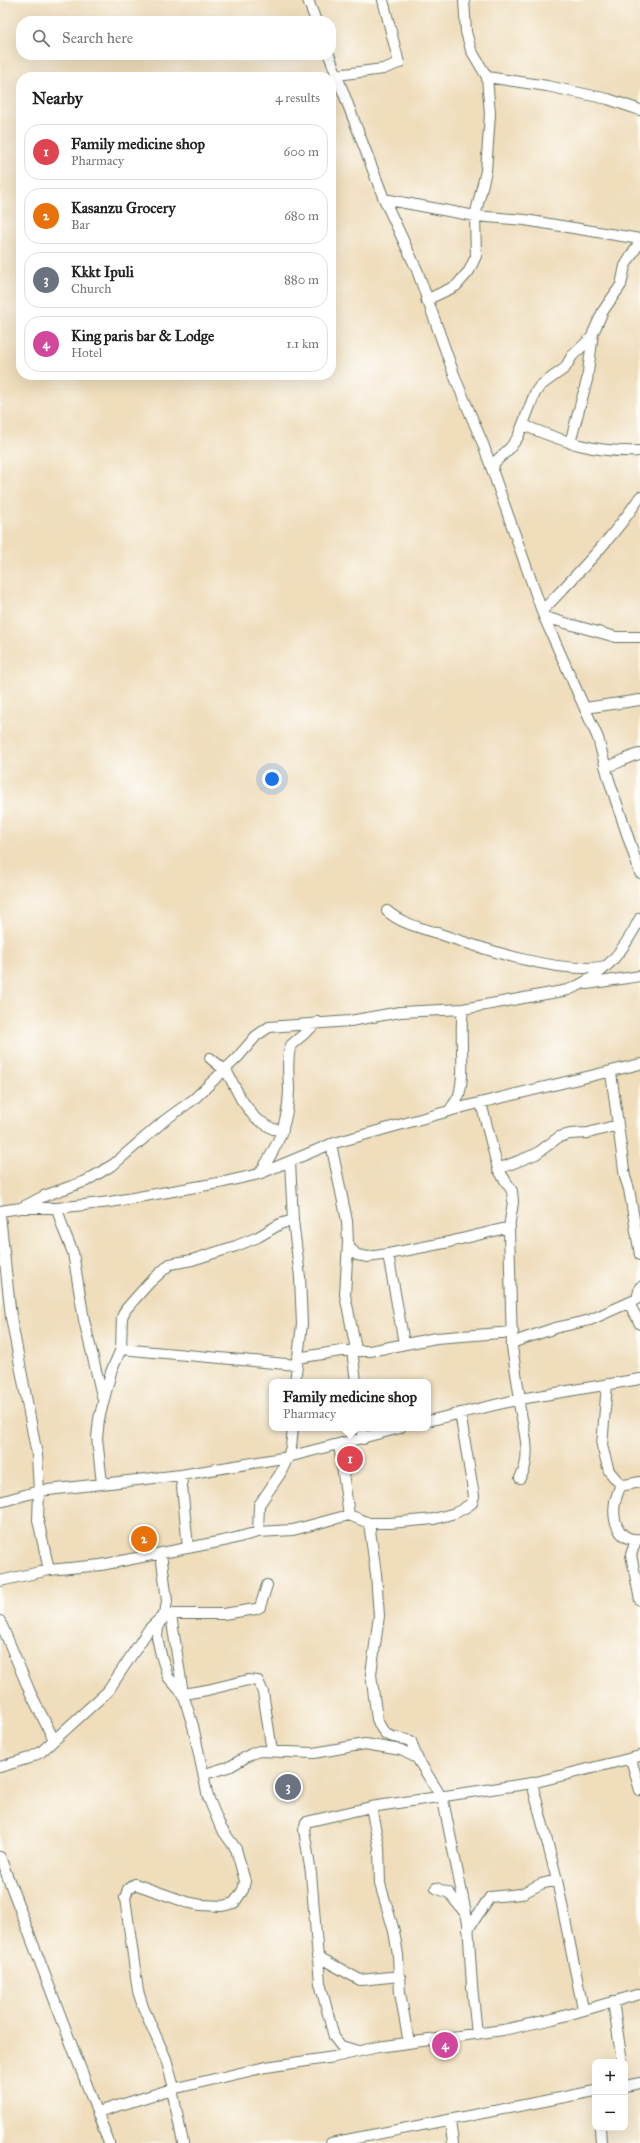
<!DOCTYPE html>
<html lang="en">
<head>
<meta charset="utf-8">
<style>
	body { margin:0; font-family:"IM FELL Great Primer",serif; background:#f2f2f2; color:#222 }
	.controls { position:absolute; right:12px; bottom:12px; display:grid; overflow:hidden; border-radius:8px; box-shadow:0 4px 16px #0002 }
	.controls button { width:36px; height:36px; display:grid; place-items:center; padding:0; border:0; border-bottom:1px solid #e0e0e0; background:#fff; color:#222; font:20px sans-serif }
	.you { position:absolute; left:272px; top:779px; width:14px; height:14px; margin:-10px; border:3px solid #fff; border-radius:50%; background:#1a73e8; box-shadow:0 0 0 6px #1a73e833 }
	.badge { display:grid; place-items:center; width:26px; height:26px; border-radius:50%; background:#2563eb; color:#fff; font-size:13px; font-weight:700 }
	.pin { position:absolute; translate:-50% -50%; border:2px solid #fff; box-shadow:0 1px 4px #0006 }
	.popup { position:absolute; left:269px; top:1379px; width:162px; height:52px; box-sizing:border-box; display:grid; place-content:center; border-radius:8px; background:#fff; filter:drop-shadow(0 1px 3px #0005); font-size:13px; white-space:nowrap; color:#767676 }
	.popup b { font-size:15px; color:#222 }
	.popup::after { content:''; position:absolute; left:50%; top:100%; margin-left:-8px; border:8px solid transparent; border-top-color:#fff }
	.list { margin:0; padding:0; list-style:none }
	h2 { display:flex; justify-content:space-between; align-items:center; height:52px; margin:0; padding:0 16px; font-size:17px }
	h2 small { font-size:13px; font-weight:400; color:#767676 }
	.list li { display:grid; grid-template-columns:26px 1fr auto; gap:12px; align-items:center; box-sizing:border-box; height:56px; margin:0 8px 8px; padding:0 8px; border:1px solid #e0e0e0; border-radius:16px }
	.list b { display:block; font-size:15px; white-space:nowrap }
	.list p { margin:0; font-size:13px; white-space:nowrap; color:#767676 }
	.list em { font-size:13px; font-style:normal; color:#767676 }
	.icon { flex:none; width:22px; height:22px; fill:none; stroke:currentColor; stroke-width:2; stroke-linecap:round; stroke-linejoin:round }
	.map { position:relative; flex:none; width:640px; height:2143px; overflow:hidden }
	.search { position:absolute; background:#fff; box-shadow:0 4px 16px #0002; left:16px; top:16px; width:320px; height:44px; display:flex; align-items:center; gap:10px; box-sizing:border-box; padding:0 14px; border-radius:16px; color:#767676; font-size:15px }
	.panel { position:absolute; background:#fff; box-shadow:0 4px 16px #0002; left:16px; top:72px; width:320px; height:308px; border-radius:16px }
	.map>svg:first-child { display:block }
</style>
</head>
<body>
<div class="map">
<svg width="640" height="2143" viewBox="0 0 640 2143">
	<rect width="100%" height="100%" fill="#fdfcf7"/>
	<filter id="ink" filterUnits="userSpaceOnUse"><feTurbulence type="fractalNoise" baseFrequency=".025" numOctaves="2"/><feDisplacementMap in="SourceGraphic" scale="8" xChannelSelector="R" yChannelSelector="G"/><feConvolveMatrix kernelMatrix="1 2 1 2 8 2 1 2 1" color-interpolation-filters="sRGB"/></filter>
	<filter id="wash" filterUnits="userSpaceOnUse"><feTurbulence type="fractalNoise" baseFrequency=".012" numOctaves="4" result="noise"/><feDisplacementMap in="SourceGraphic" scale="16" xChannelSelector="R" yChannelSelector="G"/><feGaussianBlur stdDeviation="0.9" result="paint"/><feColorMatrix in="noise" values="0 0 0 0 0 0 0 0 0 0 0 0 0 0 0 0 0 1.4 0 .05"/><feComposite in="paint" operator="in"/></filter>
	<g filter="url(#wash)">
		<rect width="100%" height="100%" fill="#efddbb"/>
	</g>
	<g filter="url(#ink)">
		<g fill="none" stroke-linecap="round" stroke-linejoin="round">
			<g stroke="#687563" stroke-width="12">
				<path id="minor" d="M308,0L316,21
					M329,55L384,199L417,270L456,380L483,444L544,617L598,738L609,780L640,873
					M337,75L383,69L399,63L383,0
					M487,77L547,86L608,99L640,110
					M384,199L475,216L525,220L640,239
					M426,300L456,286L469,271L476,256L475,216L486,171L490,114L487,77L471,50L466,32L464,0
					M523,425C565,442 594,453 640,451
					M570,443L587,380L593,333L603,311L621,285L625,266L640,241
					M493,472L494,463L510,448L518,437L535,393L540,386L565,368L572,356L591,338
					M543,610C577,574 612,539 640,497
					M544,617L616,637H640
					M585,708L640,700
					M605,766C618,766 626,756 640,754
					M387,911C400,923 421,928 437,933C481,948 561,976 606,966
					M587,984L640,976
					M210,1058L227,1072L241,1099L255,1118L273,1129L283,1130
					M611,1073L625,1177L629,1189L640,1255
					M481,1103L498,1169L512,1191L513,1202L509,1228L512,1347L520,1399
					M449,1111C452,1106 457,1101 459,1095C466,1069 459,1037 463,1009
					M331,1144L347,1221L348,1242L350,1248L357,1255L368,1257L388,1254L449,1242L510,1227
					M290,1162L293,1220L300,1277L302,1324L295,1382
					M498,1169L536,1154L559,1137L570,1134L588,1133L618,1125
					M259,1174C277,1148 288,1124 289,1091C289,1077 286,1059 291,1045L318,1022
					M21,1208L44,1196L86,1181L114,1164L165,1120L194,1099L237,1058L256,1036L269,1027L350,1021L400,1012L463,1009L568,990C603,977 624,951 640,918
					M57,1208L63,1228L73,1253L84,1320L103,1400
					M0,1211L21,1208H57L110,1202L224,1182L259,1174L331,1144L467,1106L640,1064
					M0,1215L11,1317L37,1455L39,1491L38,1520L49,1570
					M348,1242L345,1295L356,1349
					M388,1254L404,1343
					M629,1303L640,1324
					M514,1342L555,1328L590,1320L637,1299L640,1287
					M121,1349L297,1365
					M352,1350L356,1382
					M297,1358L341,1351H370L436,1338L513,1332
					M607,1384L602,1446L609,1471L620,1484C620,1490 616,1496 615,1502C612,1520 618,1542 640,1539
					M518,1399C522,1423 534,1456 520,1478
					M428,1421L520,1399L640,1379
					M361,1428L363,1439
					M339,1445L349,1515
					M181,1475L188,1548
					M102,1484L97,1438L99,1419L111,1372L121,1349L122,1317L126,1309L149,1283L170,1264L192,1260L236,1246L258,1237L280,1224L293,1220
					M620,1486L640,1482
					M0,1502L39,1491L181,1475L288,1457L400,1428
					M369,1523L376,1574L379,1616L371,1674L377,1719C386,1742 391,1734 411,1741L417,1758L442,1798L444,1805L468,1923L472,1986L477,2034
					M258,1532L259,1505L280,1474L288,1457L291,1447L293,1428
					M636,1540L631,1555L640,1600
					M161,1553L167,1601L165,1614L158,1628L157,1637L161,1655L168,1677L183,1694L193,1726L208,1797L221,1828L236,1849L245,1881L243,1890L234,1903L222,1906L201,1905L186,1902L135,1884L128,1889L125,1898L138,1991L143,2007L166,2059L174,2088
					M0,1581L49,1570L101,1565L228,1540L258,1532L293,1530L349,1515L369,1523H390L434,1519L455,1513L463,1509L472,1503L474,1496L460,1413
					M171,1615L183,1694L207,1690L248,1680L258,1681L263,1692L272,1751
					M0,1621L30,1692L54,1740
					M631,1759L640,1790
					M0,1767L29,1758L41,1752L108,1691L149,1629L165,1614H223L256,1609L260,1607L267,1585
					M205,1774L231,1766L251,1754L259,1751L314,1753L365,1744L401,1750L417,1758
					M532,1783L557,1880L583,2009
					M371,1807L379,1847L380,1884L394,1931L398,1955L400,1993L409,2043
					M0,1857L109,2143
					M436,1888L449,1893L465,1913
					M468,1929L490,1897L521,1894L541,1884L557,1880
					M317,1956L360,1980L400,1976
					M613,2001L622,2062
					M358,2051L341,2046L334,2037L320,1983L311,1873L304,1830L306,1822L371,1807L532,1783L640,1756
					M625,2086L640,2083
					M172,2089L183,2143
					M98,2112L172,2089L266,2067L334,2057L378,2047L503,2030L553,2019L640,1994
					M450,2121L453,2143
					M600,2128L601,2143
					M331,2143L595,2091"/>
			</g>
			<use href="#minor" stroke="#fff" stroke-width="10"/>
		</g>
	</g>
</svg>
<div class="controls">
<button>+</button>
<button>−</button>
</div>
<div class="you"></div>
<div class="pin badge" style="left:350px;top:1459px;background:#e0444e">1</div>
<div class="popup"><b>Family medicine shop</b>Pharmacy</div>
<div class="pin badge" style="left:144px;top:1539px;background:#e8710a">2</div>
<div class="pin badge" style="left:288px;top:1787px;background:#6b7280">3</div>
<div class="pin badge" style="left:445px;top:2045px;background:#d1479c">4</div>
<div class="search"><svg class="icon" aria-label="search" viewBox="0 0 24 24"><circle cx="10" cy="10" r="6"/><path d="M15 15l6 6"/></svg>Search here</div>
<section class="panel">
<h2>Nearby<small>4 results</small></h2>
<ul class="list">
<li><span class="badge" style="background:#e0444e">1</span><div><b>Family medicine shop</b><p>Pharmacy</p></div><em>600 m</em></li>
<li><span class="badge" style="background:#e8710a">2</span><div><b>Kasanzu Grocery</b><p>Bar</p></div><em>680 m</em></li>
<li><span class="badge" style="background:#6b7280">3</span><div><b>Kkkt Ipuli</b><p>Church</p></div><em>880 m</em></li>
<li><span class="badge" style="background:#d1479c">4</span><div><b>King paris bar &amp; Lodge</b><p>Hotel</p></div><em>1.1 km</em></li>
</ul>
</section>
</div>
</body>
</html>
